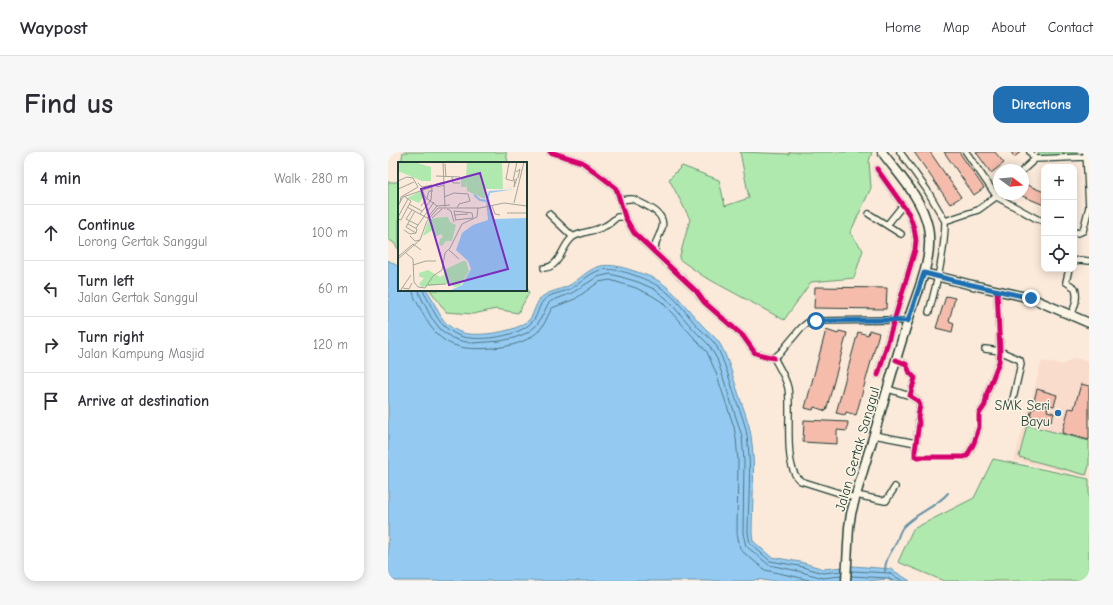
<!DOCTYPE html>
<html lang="en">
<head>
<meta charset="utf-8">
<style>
	body { margin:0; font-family:"Comic Neue",sans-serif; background:#f7f7f7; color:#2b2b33 }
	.controls { position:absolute; right:12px; top:12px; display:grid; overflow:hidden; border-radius:8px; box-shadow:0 2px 10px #0003 }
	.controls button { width:36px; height:36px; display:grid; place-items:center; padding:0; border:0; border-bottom:1px solid #e1e1e2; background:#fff; color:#2b2b33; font:20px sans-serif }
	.compass { position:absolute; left:605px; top:12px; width:36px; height:36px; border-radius:50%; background:#fff; box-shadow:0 2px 10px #0003; rotate:106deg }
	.stop { position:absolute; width:12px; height:12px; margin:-9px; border:3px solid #1f6fb2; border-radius:50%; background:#fff }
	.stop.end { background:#1f6fb2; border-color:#fff; box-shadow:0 1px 4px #0008 }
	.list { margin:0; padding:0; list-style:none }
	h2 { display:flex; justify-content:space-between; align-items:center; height:52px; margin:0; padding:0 16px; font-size:17px }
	h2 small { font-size:13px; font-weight:400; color:#7c7c81 }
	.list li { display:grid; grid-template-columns:26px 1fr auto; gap:12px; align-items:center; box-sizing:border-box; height:56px; padding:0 16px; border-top:1px solid #e1e1e2 }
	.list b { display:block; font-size:15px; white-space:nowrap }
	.list p { margin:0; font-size:13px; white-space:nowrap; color:#7c7c81 }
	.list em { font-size:13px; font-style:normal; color:#7c7c81 }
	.icon { flex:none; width:22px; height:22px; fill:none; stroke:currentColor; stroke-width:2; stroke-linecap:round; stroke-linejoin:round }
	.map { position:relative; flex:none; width:701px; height:429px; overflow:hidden; border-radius:12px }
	header { display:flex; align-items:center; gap:24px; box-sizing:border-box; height:56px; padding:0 20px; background:#fff; border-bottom:1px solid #e1e1e2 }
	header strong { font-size:19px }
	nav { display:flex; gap:22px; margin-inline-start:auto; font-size:14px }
	.intro { display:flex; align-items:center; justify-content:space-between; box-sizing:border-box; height:96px; padding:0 24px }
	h1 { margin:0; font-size:28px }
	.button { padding:10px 18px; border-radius:12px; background:#1f6fb2; color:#fff; font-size:14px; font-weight:700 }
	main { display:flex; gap:24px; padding:0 24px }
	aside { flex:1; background:#fff; border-radius:12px; box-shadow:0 2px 10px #0003 }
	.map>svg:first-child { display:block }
</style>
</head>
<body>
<header>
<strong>Waypost</strong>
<nav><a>Home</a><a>Map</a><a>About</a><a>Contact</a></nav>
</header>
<div class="intro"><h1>Find us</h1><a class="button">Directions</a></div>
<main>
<aside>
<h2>4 min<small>Walk · 280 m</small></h2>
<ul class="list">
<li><svg class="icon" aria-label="ahead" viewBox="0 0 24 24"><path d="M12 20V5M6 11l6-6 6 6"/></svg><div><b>Continue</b><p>Lorong Gertak Sanggul</p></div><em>100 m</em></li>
<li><svg class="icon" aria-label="left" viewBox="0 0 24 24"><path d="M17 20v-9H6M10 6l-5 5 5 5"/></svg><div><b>Turn left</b><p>Jalan Gertak Sanggul</p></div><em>60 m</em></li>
<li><svg class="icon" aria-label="right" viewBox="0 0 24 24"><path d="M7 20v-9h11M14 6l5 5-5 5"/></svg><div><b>Turn right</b><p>Jalan Kampung Masjid</p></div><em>120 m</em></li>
<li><svg class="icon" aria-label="arrive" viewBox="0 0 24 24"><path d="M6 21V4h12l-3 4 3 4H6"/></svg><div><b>Arrive at destination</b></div></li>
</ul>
</aside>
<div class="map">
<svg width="701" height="429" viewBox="0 0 701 429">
	<rect width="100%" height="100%" fill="#fbeada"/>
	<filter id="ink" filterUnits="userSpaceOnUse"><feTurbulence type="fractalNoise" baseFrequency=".025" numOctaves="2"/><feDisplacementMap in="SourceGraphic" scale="8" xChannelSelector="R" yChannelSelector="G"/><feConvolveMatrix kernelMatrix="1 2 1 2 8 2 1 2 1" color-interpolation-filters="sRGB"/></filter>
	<g filter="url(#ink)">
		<path fill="#f9dccc" d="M685,206L701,209V325L626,308L654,209L675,213Z"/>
		<path fill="#b0e9ae" stroke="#689371" d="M15,0H118L120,11H13Z
			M352,0L401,2V0H484L481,9L483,36L462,81L475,98L466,126L423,130L396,168L315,124L291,107L302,67L281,27L294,14L331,28L337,54L361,46Z
			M649,0H690L689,2L653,4Z
			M11,23V98L6,91L0,87V30H10Z
			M138,133L141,141L130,161L108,157L85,162L58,160L42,138H138Z
			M639,273L701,289V314L698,323L631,305Z
			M605,307L701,327V429H556L510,410L525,377L586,346Z"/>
		<path fill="#94caf2" stroke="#6592a6" d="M0,108L11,115V138H39C46,149 50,163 59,172C63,176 69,179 75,181C91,185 129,180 141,168C147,161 147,150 155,144C162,139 172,138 180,134C192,128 199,117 213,114C223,112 233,115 243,118C252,121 262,124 271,129C288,140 300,158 313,172C319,179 327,184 332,192C341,208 345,226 351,243C355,256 361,270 363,284C368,316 364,349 364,381L365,389L383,405L412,410L436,417L465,414L503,417L522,429H502L499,427L479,429H380C375,428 368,426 364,429H0Z"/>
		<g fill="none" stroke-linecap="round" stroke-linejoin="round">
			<path stroke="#4e7580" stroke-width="1" d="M25,138C25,146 30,151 33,158C50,193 68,199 105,196C118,195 132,192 143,185C157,176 157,168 164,156L187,147L211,130L222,128L248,136L263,143L274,150L319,200L328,221L346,275L348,286L350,309L349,381L352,396L355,400L377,418L409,425L424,429
				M31,138L32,143L43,165L53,178L64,186L73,189L85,191L112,189L126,186L139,181L149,173L153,166L160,152L163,149L184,141L209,125L222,122L230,124L250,130L266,137L278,146L306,178L321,193L329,207L333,219L354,284L356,309L355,381L358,394L381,413L410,419L435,426L453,424
				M36,138V141C43,152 47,166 57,175C62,179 68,183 75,185C94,189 130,185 144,170C150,164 150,155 155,149C161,142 172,141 180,138C192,133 200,121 213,118C223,116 231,119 240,121C254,126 268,131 280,141C292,151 300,164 310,175C317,182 324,187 329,195C336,209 341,225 346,241C350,255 357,269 359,284C364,316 360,349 360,381L362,391L382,409L411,414L435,421L454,419
				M464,419L501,421L515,429
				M463,424L500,426L505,429"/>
			<path stroke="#6592a6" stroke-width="2" d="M497,419C497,408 502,402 507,393C510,387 511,380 515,375C528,361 547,356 560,341"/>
		</g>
		<path fill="#f5bcac" stroke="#1f3d34" d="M526,0H542L573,45L562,52Z
			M556,0H571L596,36L586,43Z
			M588,0H607L616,11L603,21Z
			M623,0H633L626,5Z
			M637,32L656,40V53L632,43L633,42H635V36Z
			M427,135L499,136L498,157L426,156Z
			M558,144L567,146L561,169L566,171L564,180L548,176Z
			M438,178L450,182L451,179L459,181L438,259L426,255L425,258L417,256Z
			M481,178L491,181L468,263L458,260L457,263L448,261L470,180L480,183Z
			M693,232L701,234V233V288L674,281L681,256L686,257Z
			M649,237L669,243L666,254L646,249Z
			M648,251L660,254L659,259L666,261L663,270L642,264L644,256L646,257Z
			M416,268L460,270L459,279L449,278V292L415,290Z"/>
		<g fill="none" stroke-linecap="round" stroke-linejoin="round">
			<g stroke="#1f3d34" stroke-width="8">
				<path id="street" d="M162,0L194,10L227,35L229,39L237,65L246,81L308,139L316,150L355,184L367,201L370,202L386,206
					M512,0L539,38L557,69
					M578,0L609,45L649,67L656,69
					M642,0L647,7
					M489,17L521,62L526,76L528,88L527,98L490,223
					M635,18L647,7L699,5
					M232,48L241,47H245C258,54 281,61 273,79C269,88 267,90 267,100
					M161,62L185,85
					M481,62L513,82
					M499,73L515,53
					M686,80L690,81L695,79L701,55L698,0
					M686,109L692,108L701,109
					M156,116C173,115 173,94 185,85C193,80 208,79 217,74C222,72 225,68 229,65H237
					M681,117L678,130L687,136C690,145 687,155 683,163
					M541,160C549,130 557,100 557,69L590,58L612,42
					M597,197L612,199L632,208L633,212L625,247
					M386,206C391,215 398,226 400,236C404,257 394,318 413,329L467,346
					M386,206L393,200L413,176L419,171L432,169L497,168L519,169
					M508,208L518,212L522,221L527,226L522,244L530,249L532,253L530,265L531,271L527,299V304L530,305H575L579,304L586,291L591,275V262L597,253L599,241L611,210L612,199L609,139
					M500,237L522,244
					M486,283L528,291
					M468,343L497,349H498L507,335"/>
			</g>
			<g stroke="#1f3d34" stroke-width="11">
				<path id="secondary" d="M536,121L580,132L643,146L701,171
					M458,429L461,375L463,362C472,327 483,293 493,259C502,229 510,199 520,169C529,139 546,107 540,75C534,46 511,23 494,0"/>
			</g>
			<use href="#street" stroke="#fcf5e5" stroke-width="5.5"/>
			<use href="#secondary" stroke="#fcf5e5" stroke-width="8"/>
			<g stroke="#fcf5e5" stroke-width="8">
				<path id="cycleway" d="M162,0L194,10L227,35L229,39L237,65L246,81L308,139L316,150L355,184L367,201L370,202L386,206
					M489,17L521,62L526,76L528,88L527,98L490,223
					M508,208L518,212L522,221L527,226L522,244L530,249L532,253L530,265L531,271L527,299V304L530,305H575L579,304L586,291L591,275V262L597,253L599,241L611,210L612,199L609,139"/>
			</g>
			<use href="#cycleway" stroke="#d6006c" stroke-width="5"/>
		</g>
	</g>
	<g fill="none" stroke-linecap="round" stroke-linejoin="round" filter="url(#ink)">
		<path stroke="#1f6fb2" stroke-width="5" d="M428,169L497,168L520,169L536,121L580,132L643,146"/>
	</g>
	<circle fill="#1f6fb2" stroke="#fcf5e5" stroke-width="1.5" cx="670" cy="261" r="4"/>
	<g text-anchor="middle" stroke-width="3" stroke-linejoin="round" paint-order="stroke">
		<g font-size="14" fill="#1f3d34" stroke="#fcf5e5" text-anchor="end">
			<text x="662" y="258">SMK Seri<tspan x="662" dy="16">Bayu</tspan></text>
		</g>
		<g font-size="14" fill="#1f3d34" stroke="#fcf5e5">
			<text transform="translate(469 297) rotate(-74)" y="5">Jalan Gertak Sanggul</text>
		</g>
	</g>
	<g transform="translate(10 10)">
		<rect width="129" height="129" fill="#fbeada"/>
		<path d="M0,0H16L33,5V19H24L0,9ZM69,0H104L105,27H88L87,37L69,29L68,18V25H63V15H68ZM23,29L26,34L21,41L9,36ZM46,55H50L52,60L58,63L54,79H48L44,84L41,83L42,77L45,75L43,72L37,75L35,68L25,74L31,57ZM65,99H68L71,109L62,124L56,125L54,121L24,125L21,122L26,116L21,115V111L30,108L42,115L46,113V108Z" fill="#b0e9ae"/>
		<path d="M117,27L92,31L90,38L96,57L129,56V129H51L64,123L73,107L70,99L58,88L64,71L75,63L90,58L88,38L91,29Z" fill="#94caf2"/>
		<path fill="none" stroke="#94caf2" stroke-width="2" d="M76,33L82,38L89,39"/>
		<path fill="none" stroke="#a3a598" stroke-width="1" d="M45,0L47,45M111,1L108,17L115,19L119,0M47,2L48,15M118,10L122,7L120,16M38,14L62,15M54,15L55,21H62M117,17L116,25L119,16M0,19L9,15L15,16L20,25L3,35L2,40M20,21L24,25L34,23M46,23L39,25L38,22L47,20M0,27L16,20M24,27L27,35L39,44L52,43M46,35L56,31L70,32L72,39L61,42L59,46M116,41L126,0M11,42L24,49M0,44L5,35L34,25L33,38L22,52M23,44L29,36L31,29H35M94,44L97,52L102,53M9,45L31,57M49,47L53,49L56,60M14,48L8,57L20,63M17,49L8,65L18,71M109,51H129M56,53L70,52M0,55L10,37M29,56L39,44M34,56L44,47M0,57L3,58L13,39L7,35M57,58L75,56L74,51L56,49L58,58M18,66L36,40M6,68L12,72L18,71L19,67L10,62M12,74L17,79L22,78M51,88L61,97M8,91L15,97L16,120L20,125L27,126L35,114L44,108L47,91L52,86L64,62L79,55L80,46M0,95L15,82L23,88M0,97L22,78L29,59L40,46H82L106,41L129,44M15,103L28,99H38M30,123L48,122M5,126L11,127L14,121M2,129L13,113"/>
		<path fill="#7b2cbf" fill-opacity="0.15" stroke="#7b2cbf" stroke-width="2" d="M82,11L110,107L51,123L23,27Z"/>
		<rect width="129" height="129" fill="none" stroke="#1f3d34" stroke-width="2"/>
	</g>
</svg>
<div class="controls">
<button>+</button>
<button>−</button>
<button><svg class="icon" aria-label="locate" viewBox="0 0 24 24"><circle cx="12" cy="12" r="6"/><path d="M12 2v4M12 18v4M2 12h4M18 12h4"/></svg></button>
</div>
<svg class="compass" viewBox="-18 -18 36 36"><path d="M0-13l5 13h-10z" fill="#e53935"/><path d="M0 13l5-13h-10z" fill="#7c7c81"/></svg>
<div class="stop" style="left:428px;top:169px"></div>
<div class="stop end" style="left:643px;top:146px"></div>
</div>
</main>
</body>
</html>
